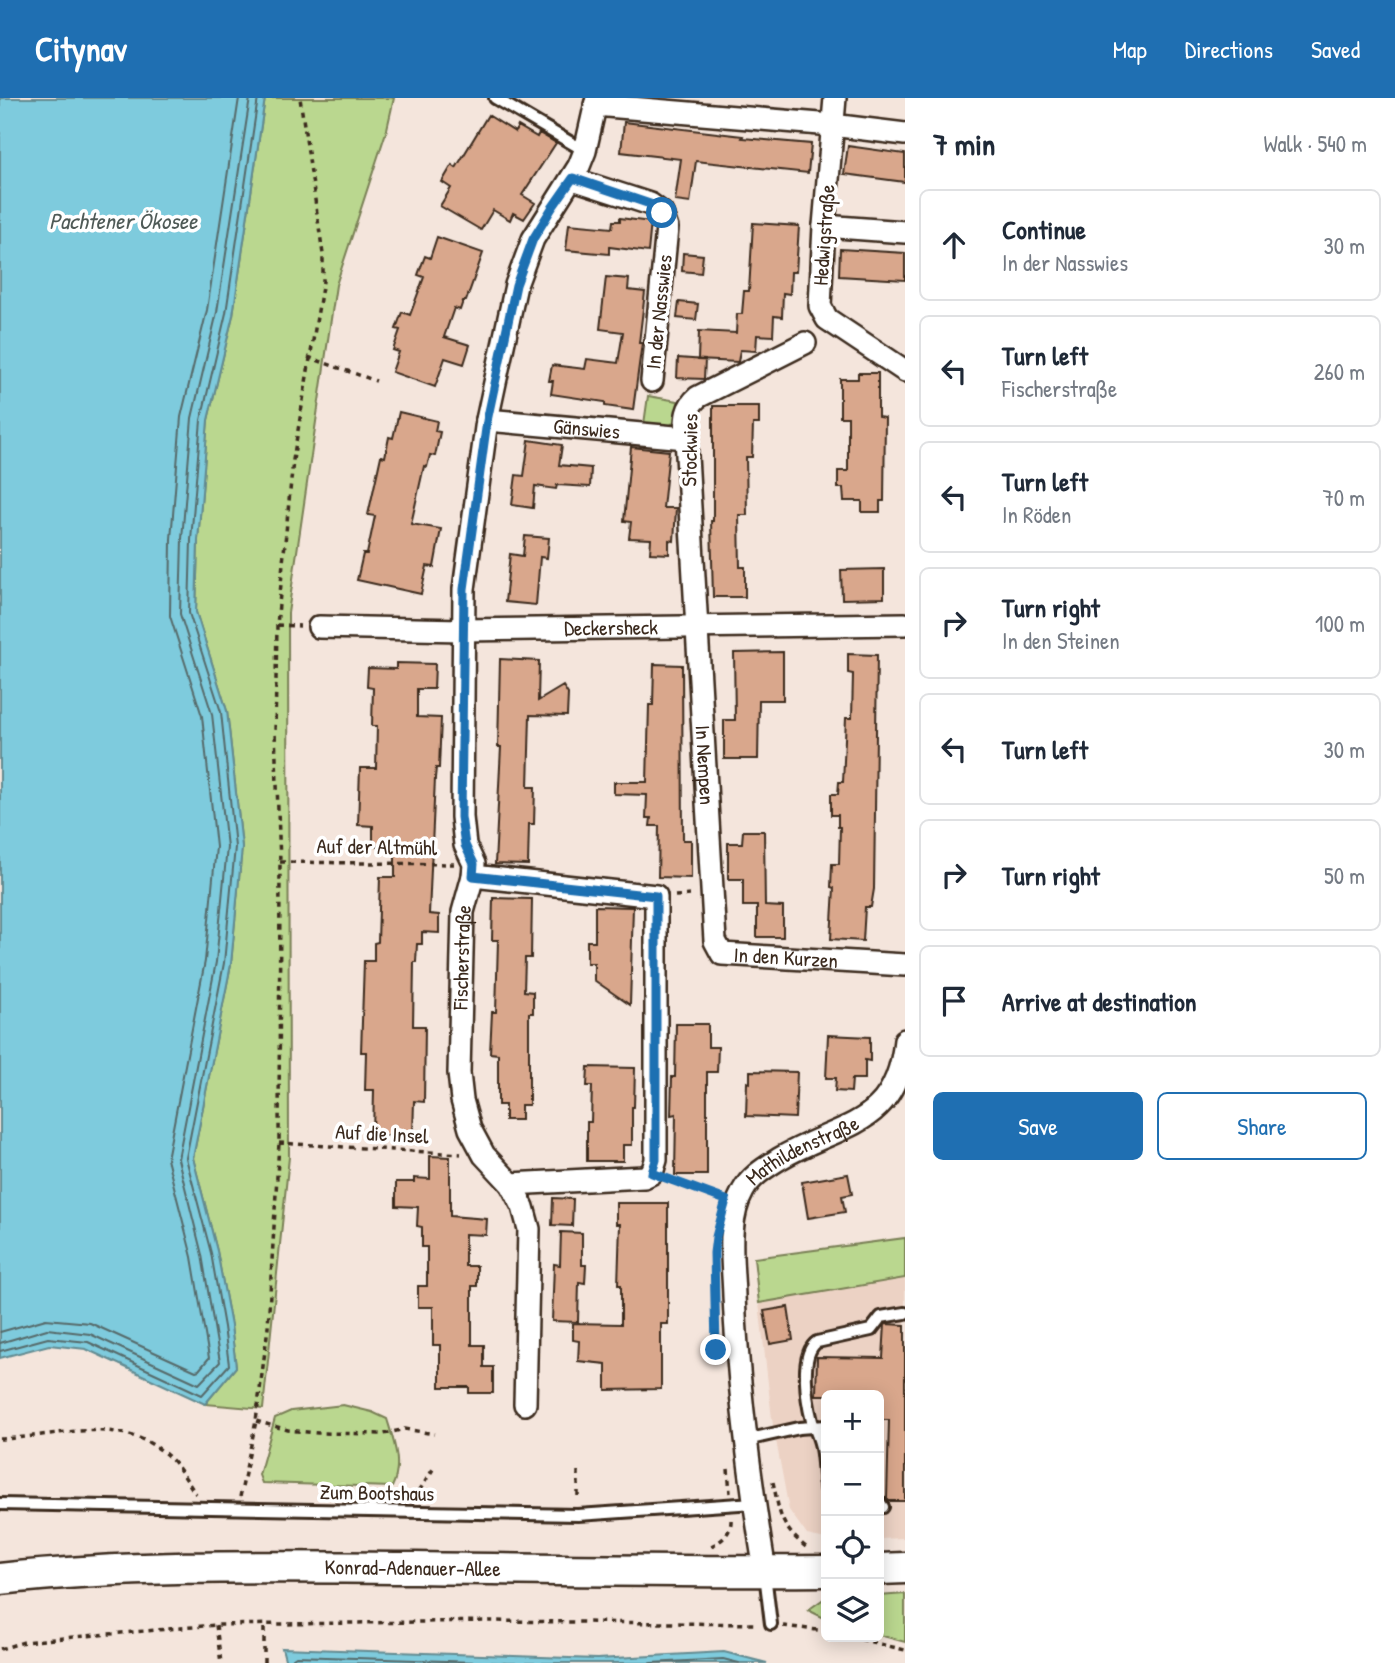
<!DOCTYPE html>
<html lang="en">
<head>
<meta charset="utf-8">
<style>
	body { margin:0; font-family:"Patrick Hand",sans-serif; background:#f6f6f7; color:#1f2937 }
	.controls { position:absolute; right:21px; bottom:21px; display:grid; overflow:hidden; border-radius:10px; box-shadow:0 4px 18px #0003 }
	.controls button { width:63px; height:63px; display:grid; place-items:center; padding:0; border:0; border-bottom:2px solid #e0e1e3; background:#fff; color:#1f2937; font:35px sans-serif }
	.stop { position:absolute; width:21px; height:21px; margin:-16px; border:5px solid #1f6fb2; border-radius:50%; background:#fff }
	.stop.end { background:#1f6fb2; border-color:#fff; box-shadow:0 2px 7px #0008 }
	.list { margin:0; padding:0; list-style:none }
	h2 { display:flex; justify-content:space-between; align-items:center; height:91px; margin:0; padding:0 28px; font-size:30px }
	h2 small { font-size:23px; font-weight:400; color:#747a83 }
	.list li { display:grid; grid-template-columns:46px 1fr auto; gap:21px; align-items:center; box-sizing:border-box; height:112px; margin:0 14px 14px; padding:0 14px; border:2px solid #e0e1e3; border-radius:10px }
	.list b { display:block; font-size:26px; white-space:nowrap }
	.list p { margin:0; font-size:23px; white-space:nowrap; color:#747a83 }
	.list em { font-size:23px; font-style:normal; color:#747a83 }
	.actions { display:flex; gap:14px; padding:21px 28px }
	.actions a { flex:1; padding:16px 0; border:2px solid #1f6fb2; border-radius:10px; text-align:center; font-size:24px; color:#1f6fb2 }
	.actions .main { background:#1f6fb2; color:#fff }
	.icon { flex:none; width:38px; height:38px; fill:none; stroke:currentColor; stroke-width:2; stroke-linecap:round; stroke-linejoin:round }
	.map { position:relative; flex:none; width:905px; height:1565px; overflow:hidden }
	header { display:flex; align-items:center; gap:42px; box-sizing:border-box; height:98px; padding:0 35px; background:#1f6fb2; color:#fff }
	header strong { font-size:33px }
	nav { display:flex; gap:38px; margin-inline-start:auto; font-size:24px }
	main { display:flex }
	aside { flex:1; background:#fff }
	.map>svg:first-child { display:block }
</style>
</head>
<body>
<header>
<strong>Citynav</strong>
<nav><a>Map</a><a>Directions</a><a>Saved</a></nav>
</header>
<main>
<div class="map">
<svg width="905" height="1565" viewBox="0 0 905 1565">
	<rect width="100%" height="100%" fill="#f4e5dc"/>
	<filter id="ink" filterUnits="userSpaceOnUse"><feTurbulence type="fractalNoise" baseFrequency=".0143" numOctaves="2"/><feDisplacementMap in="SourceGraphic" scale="14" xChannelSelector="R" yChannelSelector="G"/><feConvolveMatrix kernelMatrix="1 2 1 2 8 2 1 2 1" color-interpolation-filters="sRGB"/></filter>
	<g filter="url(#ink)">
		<path fill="#ecd2c4" d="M905,1180V1440L879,1441V1297H826V1441L807,1437L789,1412L772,1321L759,1205Z"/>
		<path fill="#bad78f" stroke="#7a8056" stroke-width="2" d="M265,0H394L387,31L336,187L288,515L289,1059L263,1311L205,1306L236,1269L231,1228L217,1153L193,1060L231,866L242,749L227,613L196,514L198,442L208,322L233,217Z
			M648,298L678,303L677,320L671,327L644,326Z
			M905,1140V1180L759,1205L754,1160Z
			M343,1307L372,1314L387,1321C394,1344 403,1367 392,1389L262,1385L259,1377L275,1320L291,1313Z
			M905,1496V1544L879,1537V1498Z
			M825,1500H826V1521L808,1512Z"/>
		<path fill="#7ecbdd" stroke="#638b91" stroke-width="2" d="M0,0H265L233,217L208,322L198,442L196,514L227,613L242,749L231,866L193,1060L217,1153L231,1228L236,1269L205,1306L86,1251L49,1247L0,1260Z
			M282,1550L597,1561L724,1554L767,1565H286Z"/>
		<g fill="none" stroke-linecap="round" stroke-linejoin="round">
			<path stroke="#566a6a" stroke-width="2" d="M0,1234L46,1221L90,1225L196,1273L199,1272L209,1260L192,1159L167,1061L205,863L216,749L202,618L170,518L171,441L181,319L207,212L239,0
				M0,1245L47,1231L90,1236L199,1286L220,1264L202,1157L178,1061L216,864L227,749L212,616L180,516L182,441L192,320L217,214L250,0
				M0,1253L48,1240L88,1244L202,1297L229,1267L224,1229L211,1155L186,1060L224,865L235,749L221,614L189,515L191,442L201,322L226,215L258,0
				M292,1565L293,1560L296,1558L505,1565
				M651,1565L723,1561L739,1565"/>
		</g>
		<path fill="#d9a78c" stroke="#3b2a1e" stroke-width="2" d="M488,17L515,34L518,28L537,39L539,35L556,45L522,97L535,105L524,121L513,115L510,122L493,112L481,132L440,108L451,90L442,84L452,67L456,70Z
			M624,24L743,38L742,40L811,46L808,75L696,63L690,105L675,103L681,61L621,54Z
			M848,48L905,56V84L844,76Z
			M620,120L651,124L648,154L609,149V156L566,152L569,126L612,130L613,123H620Z
			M753,125L799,128L796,174H791L790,196L783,195L782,219L774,218L773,238L757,237L756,253L740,252L738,264L698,262L699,233L736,235L737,216H742L744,193H749Z
			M437,139L483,155L466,203H463L460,212L454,210L444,239L470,247L464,266L445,260L435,289L392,274L399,254L393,252L400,232L396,231L402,214L410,217L424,179L418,177L425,158L430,160Z
			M840,151L905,155V182L839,178Z
			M683,155L703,157L701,175L682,173Z
			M606,179L629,181L628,192L645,194L639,245H642L633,312L605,308V304L551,296L553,283H549L552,267L585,271L587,261L618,265L623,234L600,231Z
			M679,204L698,206L696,222L677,220Z
			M678,260L705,262L704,281L677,280Z
			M858,275H878V319L885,320L884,403H880V414H862V403H844L843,390H838V373H848V319H840V281H858Z
			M713,308H759V326H753L752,359H746L747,417H739L740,469H745V499H713L711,423H713Z
			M399,314L437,323L435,333L440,334L435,358L430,357L427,369L424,368L411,426L441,431L434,469L427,468L421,496L357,482L363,456H367L375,418L368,417L381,358L385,359L389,339L393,340Z
			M529,342L562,347L559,367L591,370L590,389L557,387L556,391L535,388L533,410L512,407L516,377L524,378Z
			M631,349L669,353L663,410H676L674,443L669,442V456L650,455L651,441L629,440L631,424L624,423Z
			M525,438L549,440L547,460L540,459L536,507L505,504L510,456L523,458Z
			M884,471V500L842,501L841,472Z
			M783,554V602H759L758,661H724V622H735L734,555Z
			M848,556L877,557L874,791L871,809H865L863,843L831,841L834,790L831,789L832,766H839L840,729H838V717H831V696H838L839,684H843L846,620H852L853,576L848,575Z
			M500,561L539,563L538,603L563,588L568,596L567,618L530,617L528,689H535L534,726H529L528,767L495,766L501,649H498Z
			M396,565L435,566L434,591H417V619L441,620L439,670H436L435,680L429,816L439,817V835L422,834V846H417L416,864H414L413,928H425L424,1004L414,1003L413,1038L373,1037L374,992H365L366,954H361L364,863H374V845L378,844L380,779H395V749L373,748V728L358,727L360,670H376L377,628H372L373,590L367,589L368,570L396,571Z
			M654,566L682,567L683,742H691V780L658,779L659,728H650L651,720H646L647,697L614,696V684H647L649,607H653Z
			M743,733H764L765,808L783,809V839H757V808H743V781H728V745H742Z
			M493,800L532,801L531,860H525L524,893L533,894V915H529V1007H521V1022H505V1007H498V956L490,955L492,914H496L498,842H492Z
			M595,808L633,809L630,907L594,882V865H587V843H595Z
			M676,926H708V949H718L717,974H707V1077H675L676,1016L671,1017L672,979H675Z
			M828,937L870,939V963L865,962V981H852L851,994L835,993L836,980H826Z
			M588,969L635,970L634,1009H632V1047H623V1063H587V1024H591L592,988H587Z
			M750,973L797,974L795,1020L746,1018L747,984L750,985Z
			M430,1058L450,1059V1118L487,1121L486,1137L465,1136V1168H477V1188H472V1247H484V1269H493V1295H469V1289H440V1247H433V1209H418V1188H427V1149H422V1129L417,1128L418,1109L396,1108V1084H414V1080L430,1081Z
			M848,1076L852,1096L842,1098L845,1114L808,1120L802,1084Z
			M553,1100L573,1101L572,1128L552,1127Z
			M616,1105H668V1226H661V1291L606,1292V1266L578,1263L579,1243L573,1242V1225L621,1226V1187H618L620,1126H616Z
			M561,1134L582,1135V1167H586L585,1185L579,1184L578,1224L552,1223L554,1166L560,1167Z
			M788,1209L793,1242L770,1246L764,1213Z
			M885,1226L905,1227V1403H889L887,1401L889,1322H879V1297H816L817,1259L883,1260Z"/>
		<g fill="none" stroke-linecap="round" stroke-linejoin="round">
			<g stroke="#3b2a1e" stroke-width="16">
				<path id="lane" d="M495,0L585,53
					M746,1342L799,1330L826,1328
					M826,1394C823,1380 824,1364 821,1350C820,1341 815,1332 812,1323C807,1304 799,1256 817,1244L871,1232L881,1219L905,1215
					M879,1403L883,1409
					M0,1406L578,1417L754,1405
					M765,1476L771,1526"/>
			</g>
			<g stroke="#3b2a1e" stroke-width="26">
				<g id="street">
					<path d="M835,0L824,128L820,208L827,221L905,273"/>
					<path d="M595,7L832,27L905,36"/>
					<path d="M573,81L650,106L662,115L667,130L652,283"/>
					<path d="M824,128L905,134"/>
					<path id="s1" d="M805,245L698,299C684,311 686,323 686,340L715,843L722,856L905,867"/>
					<path id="s2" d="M487,322L686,340"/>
					<path id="s3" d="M319,529L462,532L905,526"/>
					<path d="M473,778L656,798V1062L652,1075L644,1079L511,1086"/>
					<path id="s4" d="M525,1306L529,1131L523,1109L511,1086L484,1057L470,1031L462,1002L459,975L463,814L473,778L474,766L465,747L462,719L464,491L487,322L516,187L533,141L579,68L585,53L597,0"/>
					<path id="s5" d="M765,1473C750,1382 738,1290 734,1198C733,1164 726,1123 743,1093C751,1078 765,1070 779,1061C841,1024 896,1031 905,942"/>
				</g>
			</g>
			<g stroke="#3b2a1e" stroke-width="35">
				<g id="secondary">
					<path d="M879,1471L905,1470"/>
					<path id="s6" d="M0,1481C137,1466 275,1469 413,1470C551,1472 688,1474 826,1473"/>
				</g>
			</g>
			<path stroke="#3b2a1e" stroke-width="3.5" stroke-dasharray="5 5" stroke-linecap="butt" d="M308,259L376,283
				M277,527L300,528
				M280,764L454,766
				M675,798L692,797
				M279,1045L461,1056
				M670,1083L719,1100
				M256,1323L288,1332L318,1335L384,1336L405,1331L434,1336
				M0,1341C57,1339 124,1314 171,1361C180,1370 188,1385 196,1396
				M728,1371L730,1395
				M578,1373V1403
				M773,1384C780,1416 779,1427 806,1449
				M240,1399L256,1323L268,1229L279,1045L280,764L275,634L277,527L293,362L323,183V156L300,0
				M414,1401L435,1368
				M711,1448C723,1443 732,1434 731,1420
				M216,1527L221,1565
				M783,1528L826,1533
				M851,1539L905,1552
				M0,1551L24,1544L74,1539L216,1527L490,1523L758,1526
				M264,1565V1526"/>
			<use href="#lane" stroke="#fff" stroke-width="10"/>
			<use href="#street" stroke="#fff" stroke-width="21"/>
			<use href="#secondary" stroke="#fff" stroke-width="30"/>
		</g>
	</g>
	<g fill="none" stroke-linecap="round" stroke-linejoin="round" filter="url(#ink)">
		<path stroke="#1f6fb2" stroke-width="9" d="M662,115L650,106L573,80L552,110L533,141L516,187L487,323L464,491L461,719L465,747L474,766L473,778L656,798V1062L652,1075L726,1102L716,1139L714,1155L716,1252"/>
	</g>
	<g text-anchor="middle" stroke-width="7" stroke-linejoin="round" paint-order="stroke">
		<g font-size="21" fill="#3b2a1e" stroke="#fff">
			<text transform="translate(824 137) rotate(-86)" y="7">Hedwigstraße</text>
			<text transform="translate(659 214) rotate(-84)" y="7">In der Nasswies</text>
			<text dy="7" stroke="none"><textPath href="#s2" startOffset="100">Gänswies</textPath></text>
			<text transform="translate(690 352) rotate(-89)" y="7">Stockwies</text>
			<text dy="7" stroke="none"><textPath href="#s3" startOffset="292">Deckersheck</textPath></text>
			<text dy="7" stroke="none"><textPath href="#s1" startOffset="492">In Nempen</textPath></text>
			<text transform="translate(377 749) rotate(1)" y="7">Auf der Altmühl</text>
			<text dy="7" stroke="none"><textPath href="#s4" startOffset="466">Fischerstraße</textPath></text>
			<text dy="7" stroke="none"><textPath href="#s1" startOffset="747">In den Kurzen</textPath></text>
			<text transform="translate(382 1036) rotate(3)" y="7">Auf die Insel</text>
			<text dy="7" stroke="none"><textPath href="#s5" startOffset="457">Mathildenstraße</textPath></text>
			<text transform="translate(377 1395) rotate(1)" y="7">Zum Bootshaus</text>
			<text dy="7" stroke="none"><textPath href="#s6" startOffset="413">Konrad-Adenauer-Allee</textPath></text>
		</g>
		<g font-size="23" font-style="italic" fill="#4f5a57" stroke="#fff">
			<text x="123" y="131">Pachtener Ökosee</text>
		</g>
	</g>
</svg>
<div class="controls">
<button>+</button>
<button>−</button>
<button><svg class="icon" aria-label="locate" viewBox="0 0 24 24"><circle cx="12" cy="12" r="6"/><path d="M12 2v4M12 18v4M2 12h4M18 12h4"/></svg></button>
<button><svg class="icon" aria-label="layers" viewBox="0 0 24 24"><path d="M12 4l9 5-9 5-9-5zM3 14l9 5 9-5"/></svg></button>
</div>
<div class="stop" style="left:662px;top:115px"></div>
<div class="stop end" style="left:716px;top:1252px"></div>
</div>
<aside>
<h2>7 min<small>Walk · 540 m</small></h2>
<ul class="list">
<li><svg class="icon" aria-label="ahead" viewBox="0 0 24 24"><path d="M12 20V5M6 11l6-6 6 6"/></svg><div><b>Continue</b><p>In der Nasswies</p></div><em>30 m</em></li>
<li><svg class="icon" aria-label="left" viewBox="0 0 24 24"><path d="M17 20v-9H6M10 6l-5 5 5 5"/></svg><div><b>Turn left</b><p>Fischerstraße</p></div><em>260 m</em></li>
<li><svg class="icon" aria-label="left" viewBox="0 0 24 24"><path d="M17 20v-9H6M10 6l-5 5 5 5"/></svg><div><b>Turn left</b><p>In Röden</p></div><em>70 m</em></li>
<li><svg class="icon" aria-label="right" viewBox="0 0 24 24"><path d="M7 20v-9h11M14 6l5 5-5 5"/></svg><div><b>Turn right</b><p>In den Steinen</p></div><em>100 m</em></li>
<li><svg class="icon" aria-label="left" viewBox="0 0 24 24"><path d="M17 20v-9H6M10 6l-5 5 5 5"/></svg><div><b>Turn left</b></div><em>30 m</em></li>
<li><svg class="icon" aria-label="right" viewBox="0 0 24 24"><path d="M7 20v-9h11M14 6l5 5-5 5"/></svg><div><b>Turn right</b></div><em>50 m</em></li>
<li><svg class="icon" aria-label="arrive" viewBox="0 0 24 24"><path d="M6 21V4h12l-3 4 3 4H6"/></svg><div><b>Arrive at destination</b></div></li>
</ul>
<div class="actions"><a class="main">Save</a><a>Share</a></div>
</aside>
</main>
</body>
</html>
